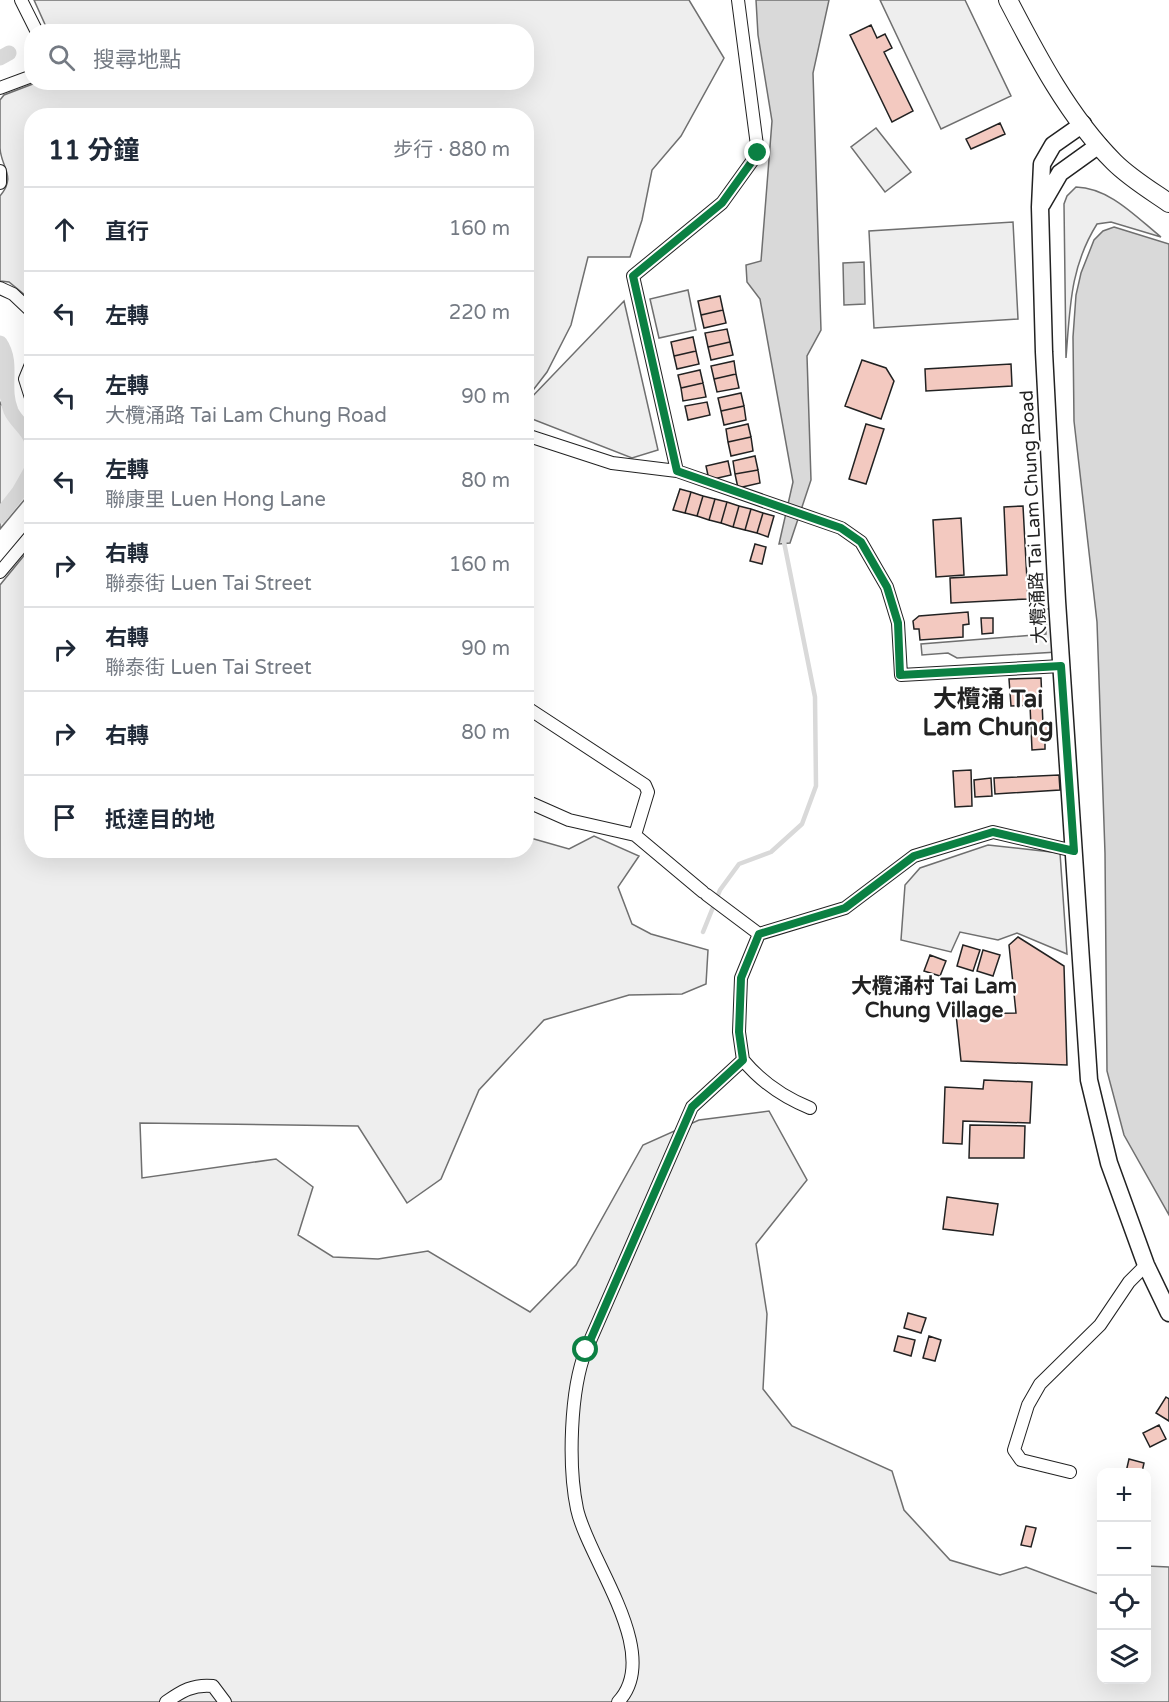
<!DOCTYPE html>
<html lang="zh-TW">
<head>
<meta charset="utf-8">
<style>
	body { margin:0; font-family:"Varela Round","Noto Sans TC",sans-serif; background:#f2f2f3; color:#1f2937 }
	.controls { position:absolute; right:18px; bottom:18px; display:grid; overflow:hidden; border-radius:12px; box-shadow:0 6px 24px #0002 }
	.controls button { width:54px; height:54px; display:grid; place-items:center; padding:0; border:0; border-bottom:2px solid #e0e1e3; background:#fff; color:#1f2937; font:30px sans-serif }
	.stop { position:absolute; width:18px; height:18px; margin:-14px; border:4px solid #0b8043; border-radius:50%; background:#fff }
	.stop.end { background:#0b8043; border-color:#fff; box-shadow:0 2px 6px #0008 }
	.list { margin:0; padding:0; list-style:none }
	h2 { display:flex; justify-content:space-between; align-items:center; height:78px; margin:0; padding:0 24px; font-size:26px }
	h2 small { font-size:20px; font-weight:400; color:#747a83 }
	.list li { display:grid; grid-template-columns:39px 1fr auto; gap:18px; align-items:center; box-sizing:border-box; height:84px; padding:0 24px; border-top:2px solid #e0e1e3 }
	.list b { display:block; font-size:22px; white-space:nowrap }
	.list p { margin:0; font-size:20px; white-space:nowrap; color:#747a83 }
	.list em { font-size:20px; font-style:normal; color:#747a83 }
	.icon { flex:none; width:33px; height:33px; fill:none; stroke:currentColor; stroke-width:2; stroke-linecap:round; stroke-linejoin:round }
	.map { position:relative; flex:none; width:1169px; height:1702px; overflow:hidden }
	.search { position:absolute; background:#fff; box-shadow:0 6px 24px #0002; left:24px; top:24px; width:510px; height:66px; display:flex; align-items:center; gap:15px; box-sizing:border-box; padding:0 21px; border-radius:24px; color:#747a83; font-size:22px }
	.panel { position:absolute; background:#fff; box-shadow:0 6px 24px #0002; left:24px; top:108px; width:510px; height:750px; border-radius:24px }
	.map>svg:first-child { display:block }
</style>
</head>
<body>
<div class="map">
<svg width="1169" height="1702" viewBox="0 0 1169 1702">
	<rect width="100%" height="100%" fill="#fff"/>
	<path fill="#eee" stroke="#6f6f6f" stroke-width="1.5" d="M34,0H689L724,58L681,136L652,170L642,220L630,257H588L571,325L547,372L527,398L526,116H32L31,300L9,282L0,281V196C17,176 1,168 0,148C0,132 0,116 0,100L4,95L38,82H526V32L48,31Z
		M880,0H965L1011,96L941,129Z
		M876,128L911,172L885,192L851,147Z
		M1076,187C1110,188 1136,217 1161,237L1111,222L1097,224C1070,267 1070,308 1066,358L1064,204L1067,196Z
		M1013,222L1018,319L874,328L869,231Z
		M688,290L696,330L659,338L650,299Z
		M624,301L658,450L632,458L527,417V402Z
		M0,402L16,426L32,436L31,492L0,529Z
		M31,547L32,850H526L527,837L569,849L594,836L639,856L618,887L632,924L651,934L708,950L706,984L682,994L629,995L544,1020L479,1090L441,1179L407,1203L358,1126L140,1123L142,1178L276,1159L313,1187L298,1235L333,1257L378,1259L428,1251L530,1312L576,1265L643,1145L699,1120L769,1111L807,1180L756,1244L767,1314L763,1389L792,1426L892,1471L904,1510L950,1560L1000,1575L1026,1567L1101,1595L1102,1680H1146L1147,1566L1169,1567V1702H0V585Z
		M1045,609H1054L1057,652L957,658L948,653L922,655L921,644L1046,634Z"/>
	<path fill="#ededed" stroke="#6f6f6f" stroke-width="1.5" d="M988,845L1060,853L1067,954L1017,933L998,940L960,932L951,952L901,940L905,885L920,868Z"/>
	<path fill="#d9d9d9" stroke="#6f6f6f" stroke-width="1.5" d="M756,0H829L813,73L821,330L807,356L811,480L790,543L779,544L793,482L760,299L747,282L746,265L761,261L772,121L758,35Z
		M1114,227L1169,244V1215L1124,1135L1107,1071L1105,853L1097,622L1074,421L1073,337L1076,295L1081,273L1094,240L1103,231Z
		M864,262L865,304L844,305L843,263Z"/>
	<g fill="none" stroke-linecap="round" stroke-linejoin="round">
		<path stroke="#d9d9d9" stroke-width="4.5" d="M703,932L720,890L739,864L771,852L802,824L816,786L815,697L784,542L787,537"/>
		<path stroke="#d9d9d9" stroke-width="15" d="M0,58L9,53
			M0,343C14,364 1,387 11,411C16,422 29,430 32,442
			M0,516L19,492L32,469"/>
	</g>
	<path fill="#f3c9c0" stroke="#222" stroke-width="1.5" d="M871,25L877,38L885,34L892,48L884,52L913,111L892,122L850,35Z
		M1000,123L1005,134L971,149L966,139Z
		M720,296L723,310L701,315L698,301Z
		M723,310L726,323L704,328L701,315Z
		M727,329L730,342L708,347L705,333Z
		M693,337L696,351L674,356L671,342Z
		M730,342L733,355L711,360L708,347Z
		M696,351L699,364L677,369L674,356Z
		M862,360L886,368L894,381L881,419L845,406Z
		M734,361L736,374L714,379L711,366Z
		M1011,364L1012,386L926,391L925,369Z
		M700,370L703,383L681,388L678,375Z
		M736,374L739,388L717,392L714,379Z
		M703,383L706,397L683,401L681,388Z
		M741,393L744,406L721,411L718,398Z
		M707,402L710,415L688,420L685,406Z
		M744,406L746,420L724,425L721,411Z
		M748,424L751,437L728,442L726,429Z
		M866,424L884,429L866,484L849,479Z
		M751,437L753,451L731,456L728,442Z
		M755,456L758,470L735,474L733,461Z
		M728,461L731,475L709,480L706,466Z
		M758,470L760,483L738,488L735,474Z
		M680,489L691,492L685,513L673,510Z
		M691,492L703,496L697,516L685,513Z
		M703,496L715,499L709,520L697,516Z
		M715,499L727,502L721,523L709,520Z
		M727,502L739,506L733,527L721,523Z
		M739,506L751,509L745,530L733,527Z
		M1023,506L1028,599L951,603L950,578L1007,575L1004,507Z
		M751,509L763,513L757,533L745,530Z
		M763,513L774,516L768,537L757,533Z
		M961,518L964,575L936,577L933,520Z
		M755,544L766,547L762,564L750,561Z
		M968,612L969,624L963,625V637L920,640L919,629H914L913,621L919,616Z
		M981,618H993V633L982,634Z
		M1041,678L1043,725H1048L1049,739H1045V749L1032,750L1030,705L1011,706L1009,679Z
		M971,770L972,806L955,807L953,771Z
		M1059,775L1060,790L995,794L994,778Z
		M991,778L992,796L975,797L974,780Z
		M1018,937L1064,966L1067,1065L961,1061L956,1014L1016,1013L1009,945Z
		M963,945L980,950L973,971L957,966Z
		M983,950L1000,955L993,976L977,971Z
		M930,955L946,961L940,976L924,971Z
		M984,1080L1032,1082L1030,1123L963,1121L962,1144L943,1143L945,1087L983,1089Z
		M970,1125L1025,1126L1024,1158H969Z
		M947,1197L998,1204L993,1235L943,1229Z
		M908,1313L926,1318L921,1333L904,1328Z
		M898,1336L915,1340L911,1356L894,1351Z
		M929,1336L941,1340L935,1361L923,1358Z
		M1166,1397L1169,1399V1421L1156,1413Z
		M1159,1425L1166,1439L1150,1447L1143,1433Z
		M1129,1459L1144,1463L1142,1472H1126Z
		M1026,1526L1036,1528L1031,1547L1021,1545Z"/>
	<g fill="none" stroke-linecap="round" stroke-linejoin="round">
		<g stroke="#222" stroke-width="14">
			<path id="minor" d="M21,0L37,32
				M0,88L32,76
				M0,171V183
				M0,288L13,294L32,312
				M32,362L25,379L32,401
				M526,435L612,463L677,471L841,528L861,542L887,587L898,623L901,675L1061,666
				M677,471L633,276L722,203L758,153L738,0
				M0,572L32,534
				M526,707L645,785L648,792L635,835
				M526,801L569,820L635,835L703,892
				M707,895L759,934L845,908L914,856L993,832L1074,851
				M743,1060C762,1083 783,1097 810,1108
				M1070,1472L1021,1460L1014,1450L1028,1405L1040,1384L1100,1325L1129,1282L1146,1265
				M166,1702C182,1691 193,1684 213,1686L225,1702
				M618,1702C664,1654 588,1560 577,1509C568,1466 570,1390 586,1350L692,1107L743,1060L739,1032L741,978L759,934"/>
		</g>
		<g stroke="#222" stroke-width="19">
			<path id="tertiary" d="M1083,124L1053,145L1042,164L1040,207L1044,352L1057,601L1089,1080L1109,1163L1146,1265L1169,1313
				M1042,204L1060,173L1099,145"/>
		</g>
		<g stroke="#222" stroke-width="20">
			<path id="secondary" d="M1008,0C1037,56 1069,117 1114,162C1130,178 1150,190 1169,203"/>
		</g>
		<use href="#minor" stroke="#fff" stroke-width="12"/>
		<use href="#tertiary" stroke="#fff" stroke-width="16"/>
		<use href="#secondary" stroke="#fff" stroke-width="18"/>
	</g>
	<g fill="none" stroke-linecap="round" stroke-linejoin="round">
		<path stroke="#0b8043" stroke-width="8" d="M586,1350L692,1107L743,1060L739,1032L741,978L759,934L845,908L914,856L993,832L1074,851L1061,666L900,675L898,623L887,587L861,542L841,528L677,471L633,276L722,203L758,153"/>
	</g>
	<g text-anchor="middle" stroke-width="4.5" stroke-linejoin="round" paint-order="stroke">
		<g font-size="18" fill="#222" stroke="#fff">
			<text transform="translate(1033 517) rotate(-93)" y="6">大欖涌路 Tai Lam Chung Road</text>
		</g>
		<g font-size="21" font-weight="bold" fill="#222" stroke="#fff">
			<text x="934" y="993">大欖涌村 Tai Lam<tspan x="934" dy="24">Chung Village</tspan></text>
		</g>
		<g font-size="24" font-weight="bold" fill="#222" stroke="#fff">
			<text x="988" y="707">大欖涌 Tai<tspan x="988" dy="28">Lam Chung</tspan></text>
		</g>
	</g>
</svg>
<div class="controls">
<button>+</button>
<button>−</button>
<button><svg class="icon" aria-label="locate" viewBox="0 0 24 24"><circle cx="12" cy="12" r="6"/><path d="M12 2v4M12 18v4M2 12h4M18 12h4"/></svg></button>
<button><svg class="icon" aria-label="layers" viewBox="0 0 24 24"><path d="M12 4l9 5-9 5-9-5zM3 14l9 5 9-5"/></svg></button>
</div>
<div class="stop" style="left:586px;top:1350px"></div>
<div class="stop end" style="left:758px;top:153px"></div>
<div class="search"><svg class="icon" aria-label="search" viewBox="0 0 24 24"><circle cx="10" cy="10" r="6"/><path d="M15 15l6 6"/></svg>搜尋地點</div>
<section class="panel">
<h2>11 分鐘<small>步行 · 880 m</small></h2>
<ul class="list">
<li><svg class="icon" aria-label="ahead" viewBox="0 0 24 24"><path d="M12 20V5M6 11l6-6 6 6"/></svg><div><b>直行</b></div><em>160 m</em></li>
<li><svg class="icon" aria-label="left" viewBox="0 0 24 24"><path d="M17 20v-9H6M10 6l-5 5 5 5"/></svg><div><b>左轉</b></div><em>220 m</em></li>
<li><svg class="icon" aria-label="left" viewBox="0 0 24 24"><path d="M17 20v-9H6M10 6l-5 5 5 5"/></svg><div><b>左轉</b><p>大欖涌路 Tai Lam Chung Road</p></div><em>90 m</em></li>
<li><svg class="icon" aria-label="left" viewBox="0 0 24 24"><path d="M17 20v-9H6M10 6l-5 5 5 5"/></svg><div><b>左轉</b><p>聯康里 Luen Hong Lane</p></div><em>80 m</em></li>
<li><svg class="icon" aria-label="right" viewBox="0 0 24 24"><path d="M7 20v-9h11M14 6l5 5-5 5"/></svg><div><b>右轉</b><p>聯泰街 Luen Tai Street</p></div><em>160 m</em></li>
<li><svg class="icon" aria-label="right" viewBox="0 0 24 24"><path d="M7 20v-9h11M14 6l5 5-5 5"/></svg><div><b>右轉</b><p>聯泰街 Luen Tai Street</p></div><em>90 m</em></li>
<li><svg class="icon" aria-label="right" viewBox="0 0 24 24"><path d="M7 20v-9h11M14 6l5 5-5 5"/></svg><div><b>右轉</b></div><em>80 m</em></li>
<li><svg class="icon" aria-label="arrive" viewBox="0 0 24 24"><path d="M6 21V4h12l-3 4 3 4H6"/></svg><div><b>抵達目的地</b></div></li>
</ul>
</section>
</div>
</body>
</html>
